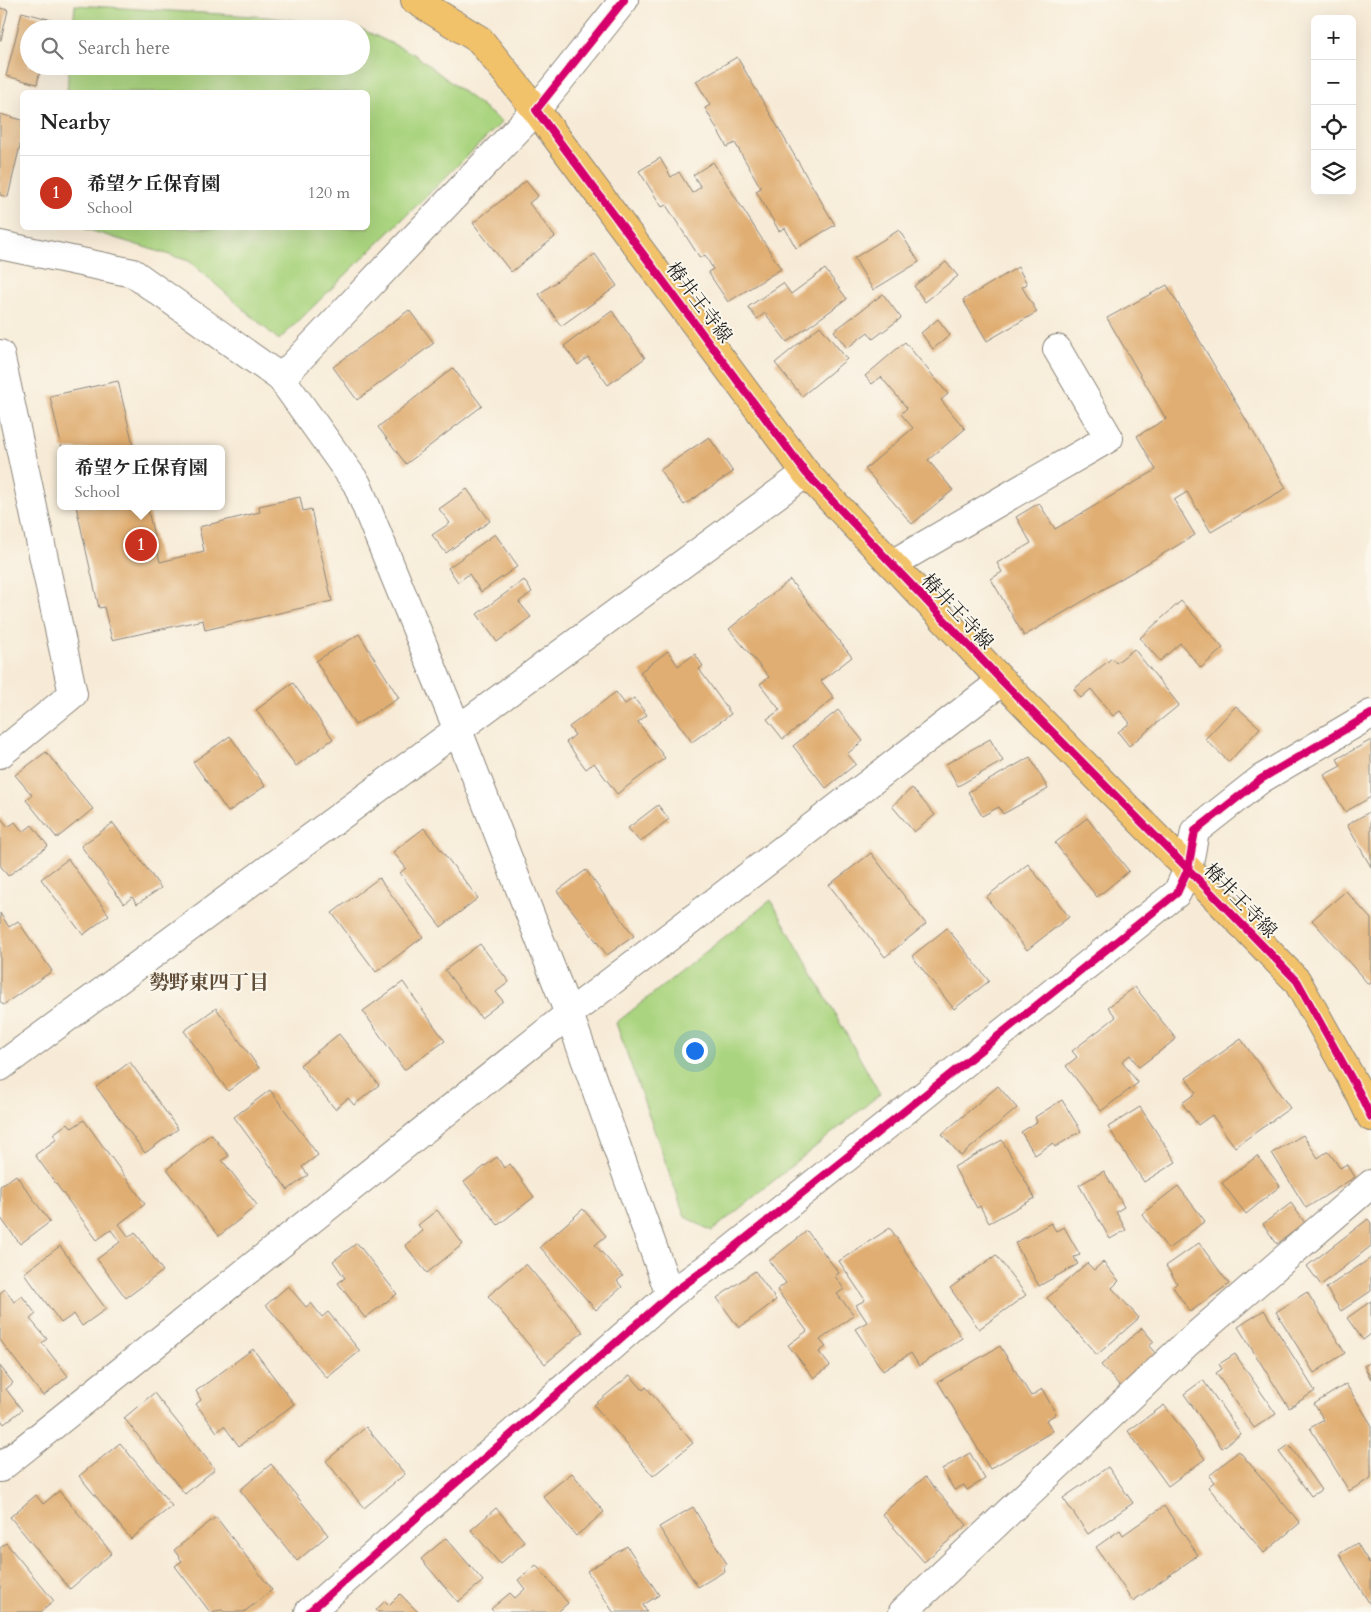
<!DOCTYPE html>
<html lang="en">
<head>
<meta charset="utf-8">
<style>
	body { margin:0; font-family:Cardo,"Noto Serif JP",serif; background:#f6f6f6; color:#222 }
	.controls { position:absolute; right:15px; top:15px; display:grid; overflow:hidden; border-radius:8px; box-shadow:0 5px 20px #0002 }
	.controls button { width:45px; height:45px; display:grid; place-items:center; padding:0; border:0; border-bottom:1px solid #e0e0e0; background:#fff; color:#222; font:25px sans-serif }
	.you { position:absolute; left:694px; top:1050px; width:18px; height:18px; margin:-12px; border:4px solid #fff; border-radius:50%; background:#1a73e8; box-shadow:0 0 0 8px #1a73e833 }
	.badge { display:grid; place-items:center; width:32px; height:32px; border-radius:50%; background:#c8321e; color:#fff; font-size:16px; font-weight:700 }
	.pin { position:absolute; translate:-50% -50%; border:2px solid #fff; box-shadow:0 1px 5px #0006 }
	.popup { position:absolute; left:57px; top:445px; width:168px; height:65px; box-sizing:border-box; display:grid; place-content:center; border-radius:8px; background:#fff; filter:drop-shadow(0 1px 4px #0005); font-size:16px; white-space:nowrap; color:#767676 }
	.popup b { font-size:19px; color:#222 }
	.popup::after { content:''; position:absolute; left:50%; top:100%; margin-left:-10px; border:10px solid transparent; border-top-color:#fff }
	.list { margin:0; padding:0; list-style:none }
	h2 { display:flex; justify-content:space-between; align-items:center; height:65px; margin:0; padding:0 20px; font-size:21px }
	h2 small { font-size:16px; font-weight:400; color:#767676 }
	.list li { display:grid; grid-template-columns:32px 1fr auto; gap:15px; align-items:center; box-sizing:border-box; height:75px; padding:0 20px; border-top:1px solid #e0e0e0 }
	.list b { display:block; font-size:19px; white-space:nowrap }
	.list p { margin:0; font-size:16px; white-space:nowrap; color:#767676 }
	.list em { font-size:16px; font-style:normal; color:#767676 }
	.icon { flex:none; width:28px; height:28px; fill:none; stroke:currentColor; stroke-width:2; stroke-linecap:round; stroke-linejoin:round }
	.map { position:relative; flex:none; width:1371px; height:1612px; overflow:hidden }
	.search { position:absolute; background:#fff; box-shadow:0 5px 20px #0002; left:20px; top:20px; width:350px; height:55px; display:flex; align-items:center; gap:12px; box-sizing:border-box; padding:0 18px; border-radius:28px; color:#767676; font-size:19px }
	.panel { position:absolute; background:#fff; box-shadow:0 5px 20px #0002; left:20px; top:90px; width:350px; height:140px; border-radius:8px }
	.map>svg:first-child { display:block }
</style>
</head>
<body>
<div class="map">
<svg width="1371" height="1612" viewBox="0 0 1371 1612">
	<rect width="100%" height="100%" fill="#fbf7ec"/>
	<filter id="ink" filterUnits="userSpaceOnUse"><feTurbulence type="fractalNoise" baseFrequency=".02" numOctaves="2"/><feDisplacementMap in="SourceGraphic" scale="10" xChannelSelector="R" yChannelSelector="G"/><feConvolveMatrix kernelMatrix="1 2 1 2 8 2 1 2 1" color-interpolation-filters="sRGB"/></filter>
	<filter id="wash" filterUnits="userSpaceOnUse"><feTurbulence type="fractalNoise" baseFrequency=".0096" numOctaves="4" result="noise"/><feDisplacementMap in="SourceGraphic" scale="20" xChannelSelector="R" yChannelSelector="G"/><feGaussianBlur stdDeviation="1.12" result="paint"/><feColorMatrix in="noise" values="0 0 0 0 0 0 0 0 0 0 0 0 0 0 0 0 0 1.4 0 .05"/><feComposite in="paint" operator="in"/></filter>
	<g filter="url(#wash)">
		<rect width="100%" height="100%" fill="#f7ebd7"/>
		<path fill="#aad47f" stroke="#63784e" d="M75,5L268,17L361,29H73Z
			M361,29L414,54L502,122L279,340L189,261L83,228H368V92H67L69,66H361Z
			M771,900L880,1094L712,1231L685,1217L616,1023Z"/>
		<g id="blocks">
			<path fill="#e0ae72" d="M0,8L8,10L1,40H0Z
				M22,12L52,20L50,29H29V66H41L37,84L6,76Z
				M737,57L835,225L796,248L785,228L779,231L756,191L761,188L735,143L727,147L705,108L710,105L696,81Z
				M0,114L22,120V137L8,197L0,195Z
				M660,158L671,177L679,172L692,193L701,187L693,175L713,162L781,269L728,302L708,272L713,269L705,255L700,258L666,205L662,207L639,171Z
				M526,181L538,196L529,203L555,237L511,272L473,223Z
				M899,230L919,262L873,290L854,258Z
				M595,254L617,286L561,326L539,294Z
				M946,262L958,276L925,302L914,286Z
				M1018,267L1027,284L1022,287L1037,312L987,341L963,300Z
				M825,269L847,299L787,342L765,313L757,319L748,307L783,283L791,294Z
				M1167,285L1286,488L1211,532L1187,492L1174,500L1195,535L1024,636L991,579L1002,572L997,563L1031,543L1016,517L1039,503L1055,529L1156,470L1137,436L1166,419L1107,318Z
				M883,294L901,318L873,339L868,332L847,348L834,331Z
				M409,310L434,343L357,400L333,367Z
				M612,311L645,358L608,385L588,357L578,365L564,346Z
				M938,319L950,335L933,349L921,333Z
				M820,326L847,359L802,396L775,363Z
				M905,342L948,394L941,400L965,429L928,460L953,490L912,524L865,469L913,428L901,414L907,408L881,377L872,384L865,376Z
				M453,368L482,406L406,464L378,427Z
				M118,381L134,449H62L50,396Z
				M709,437L733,472L684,505L660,470Z
				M467,489L490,521L446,553L432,535L450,523L439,509Z
				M300,497L303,511L311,509L332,601L205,630L203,620L112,640L104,607L99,608L76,506H147L160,562L204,551L199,527L260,512L259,506Z
				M495,534L518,566L481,592L469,574L458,582L448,568Z
				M524,580L532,592L519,602L531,617L497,642L477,614Z
				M790,580L852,657L821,681L834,698L783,739L767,719L780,710L760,684L769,677L729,629Z
				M1181,601L1223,648L1201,668L1180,643L1160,661L1140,638Z
				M359,634L399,698L355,725L316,661Z
				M1134,649L1179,705L1129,746L1118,732L1130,723L1120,711L1113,716L1091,689L1081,698L1074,689L1112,658L1116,663Z
				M668,651L678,666L695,654L703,666L699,669L731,714L692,742L640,672Z
				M293,683L333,739L296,766L256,710Z
				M616,692L625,704L634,698L647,715L638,722L665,758L617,794L594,763L586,769L566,742L575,735L569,727Z
				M1236,706L1260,728L1229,762L1205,739Z
				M838,710L863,741L847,754L856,764L826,788L793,746Z
				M230,736L265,786L228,812L193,762Z
				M990,739L1003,761L958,786L946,764Z
				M1371,740V797L1345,812L1324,775L1341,766L1337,759Z
				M46,752L93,809L57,838L26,800L32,795L15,775Z
				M1030,757L1048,789L1003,814L999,807L982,816L968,792Z
				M912,788L935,815L914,832L892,806Z
				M658,805L669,819L640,842L628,828Z
				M1371,811V867L1347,825Z
				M0,817L8,827L15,822L23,832L32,825L48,846L8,876L0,865Z
				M1087,818L1129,871L1097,897L1055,843Z
				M113,823L161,888L137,904L132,897L124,904L81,846Z
				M424,828L478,898L441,927L400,873L406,868L393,852Z
				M871,853L926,924L885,957L829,885Z
				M68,859L109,915L83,935L41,879Z
				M1028,864L1069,917L1027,950L986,897Z
				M586,870L634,936L607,955L557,891Z
				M379,878L423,937L376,972L332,913Z
				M1346,891L1371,919V983L1369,985L1312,920Z
				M0,913L9,927L18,921L52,971L3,1005L0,1001Z
				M947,928L989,981L954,1009L912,956Z
				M480,944L509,982L496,992L503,1001L481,1018L445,970Z
				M403,982L445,1041L404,1070L363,1011Z
				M1135,987L1176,1039L1139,1067L1130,1055L1122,1061L1138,1083L1101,1111L1066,1066L1077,1057L1072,1051L1116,1017L1108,1007Z
				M216,1008L259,1068L228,1091L184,1031Z
				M339,1034L379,1085L354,1105L348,1098L335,1109L300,1065Z
				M1241,1039L1290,1108L1235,1147L1212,1115L1198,1125L1182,1103L1196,1093L1186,1078Z
				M130,1062L178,1129L145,1153L96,1087Z
				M998,1086L1017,1108L961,1156L942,1134Z
				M270,1090L318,1155L302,1167L308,1175L288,1190L234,1117Z
				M1062,1100L1081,1131L1055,1147L1053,1143L1035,1155L1021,1132L1037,1122L1035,1117Z
				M1140,1107L1176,1162L1144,1182L1108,1127Z
				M84,1120L145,1204L119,1224L129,1237L135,1232L163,1271L126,1298L97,1259L120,1242L111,1230L97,1240L35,1155L57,1139L53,1134L68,1123L72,1128Z
				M211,1134L229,1156L222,1160L257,1205L219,1236L167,1169Z
				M1303,1135L1318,1158L1328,1151L1340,1168L1347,1164L1355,1177L1306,1208L1272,1153Z
				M1002,1140L1035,1198L989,1223L980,1206L977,1208L954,1167Z
				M1257,1156L1280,1186L1246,1214L1222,1183Z
				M497,1157L504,1168L510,1164L534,1197L498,1225L464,1182Z
				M1104,1171L1124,1207L1116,1212L1126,1230L1110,1239L1079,1185Z
				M16,1175L50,1222L20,1244L0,1217V1186Z
				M1178,1186L1205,1221L1168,1249L1142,1214Z
				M1291,1203L1305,1223L1277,1244L1263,1224Z
				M583,1209L606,1236L595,1245L623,1276L617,1281L622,1287L596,1310L540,1247Z
				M437,1210L463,1244L427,1273L405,1245L423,1231L418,1225Z
				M1368,1219L1371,1223V1246L1321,1285L1307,1266Z
				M1051,1223L1056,1231L1064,1227L1080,1255L1074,1257L1078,1264L1039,1286L1015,1243Z
				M890,1228L962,1338L919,1366L911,1353L883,1371L855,1329L867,1322L856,1305L865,1300L839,1261Z
				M807,1231L839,1273L835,1276L844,1289L837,1294L854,1315L820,1340L826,1347L819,1352L830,1366L814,1378L788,1345L807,1331L777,1290L786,1283L769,1261Z
				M357,1243L397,1294L365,1318L338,1283L345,1278L333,1261Z
				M1199,1243L1229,1284L1190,1312L1173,1287L1177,1283L1166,1266Z
				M60,1246L106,1309L82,1326L74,1314L61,1323L24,1273Z
				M996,1255L1026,1295L979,1329L950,1288Z
				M1371,1258V1291L1341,1311L1326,1288Z
				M1103,1262L1119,1281L1112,1288L1139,1318L1097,1355L1047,1298L1087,1263L1094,1270Z
				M526,1264L583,1332L545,1364L488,1296Z
				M755,1271L776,1300L739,1328L717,1298Z
				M288,1286L306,1307L311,1303L322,1317L328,1312L360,1351L327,1378L266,1305Z
				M5,1289L14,1302L22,1296L36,1314L30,1319L47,1339L42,1343L68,1376L43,1396L0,1340V1293Z
				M1307,1292L1345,1353L1314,1373L1276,1312Z
				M1371,1301V1334L1363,1340L1347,1318Z
				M1264,1310L1315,1391L1289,1408L1238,1327Z
				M1142,1328L1154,1342L1149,1346L1157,1355L1121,1387L1101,1365Z
				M1000,1346L1031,1396L1042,1389L1056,1414L1046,1420L1053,1431L990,1469L938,1382Z
				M253,1349L294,1404L239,1446L224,1426L217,1432L196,1404L201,1400L196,1391Z
				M1235,1354L1276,1414L1254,1428L1216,1373L1222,1369L1219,1364Z
				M1371,1362V1379L1364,1366Z
				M0,1366L13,1383L6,1389L22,1410L4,1424L0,1418Z
				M630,1375L643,1390L646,1387L693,1443L653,1476L594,1405Z
				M1203,1380L1241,1434L1222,1448L1184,1394Z
				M1346,1384L1371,1424V1478L1349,1491L1310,1428L1324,1420L1314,1404Z
				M154,1393L215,1469L185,1494L124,1418Z
				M1164,1405L1205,1459L1168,1486L1128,1431Z
				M366,1427L405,1474L364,1508L326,1461Z
				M120,1443L172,1506L131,1539L79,1476Z
				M1289,1445L1321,1490L1311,1496L1279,1452Z
				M1239,1451L1300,1523L1264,1553L1208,1487L1214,1482L1209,1476Z
				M970,1453L985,1479L967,1490L964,1485L954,1490L942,1469Z
				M271,1464L328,1535L297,1561L240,1490Z
				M1108,1467L1133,1503L1088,1534L1063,1498Z
				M572,1473L604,1512L576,1536L543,1496Z
				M925,1477L967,1525L924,1562L882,1514Z
				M59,1491L112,1553L70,1589L10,1517L36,1495L43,1504Z
				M1164,1506L1198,1555L1133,1601L1096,1547L1120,1530L1123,1535Z
				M693,1507L727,1564L723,1566L725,1571L698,1587L659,1527Z
				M496,1508L525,1542L500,1564L471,1530Z
				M216,1517L272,1590L244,1612H224L222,1610L210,1612L175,1566L182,1561L174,1550Z
				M446,1538L483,1581L458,1602L421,1559Z
				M6,1543L54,1601L41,1612H0V1548Z
				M1357,1543L1371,1566V1606L1339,1554Z
				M627,1546L659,1595L643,1605L647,1612H613L587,1571Z
				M536,1565L568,1603L558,1612H494L491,1609L510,1593L515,1598L525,1589L518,1580Z
				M400,1594L418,1612H378L376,1610L385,1601L389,1605Z"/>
		</g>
	</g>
	<g filter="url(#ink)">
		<use href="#blocks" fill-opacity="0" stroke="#8a847a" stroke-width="1"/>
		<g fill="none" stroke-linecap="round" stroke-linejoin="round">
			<g stroke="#8a847a" stroke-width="30">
				<path id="minor" d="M0,245L133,273L281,378L357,484L457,728L569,1014L670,1295
					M0,354L73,694L0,754
					M281,378L536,110L624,0
					M892,564L1109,438L1057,349
					M0,1067L806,473
					M0,1468L569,1014L1002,681
					M309,1612L670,1295L726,1254L1177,893L1188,869L1195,831L1261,779L1371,714
					M903,1612L1185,1345L1371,1184"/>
			</g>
			<g stroke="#8a847a" stroke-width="30">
				<path id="major" d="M415,0L480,40L536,110L806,473L1002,681L1188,869L1297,981L1359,1092L1371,1117"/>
			</g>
			<use href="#minor" stroke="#fff" stroke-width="28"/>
			<use href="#major" stroke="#f2c26a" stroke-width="28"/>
			<g stroke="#fbf7ec" stroke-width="11">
				<path id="cycleway" d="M624,0L536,110L806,473L1002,681L1188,869L1297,981L1359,1092L1371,1117
					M309,1612L670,1295L726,1254L1177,893L1188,869L1195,831L1261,779L1371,714"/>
			</g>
			<use href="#cycleway" stroke="#d6006c" stroke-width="8"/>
		</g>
	</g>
	<g text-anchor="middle" stroke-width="4" stroke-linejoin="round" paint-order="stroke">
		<g font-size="19" fill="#1c1c1c" stroke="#fbf7ec">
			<text transform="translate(700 302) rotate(53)" y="7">椿井王寺線</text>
			<text transform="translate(958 611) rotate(47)" y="7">椿井王寺線</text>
			<text transform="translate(1241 900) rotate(46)" y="7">椿井王寺線</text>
		</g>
		<g font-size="20" font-weight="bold" fill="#614f3a" stroke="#fbf7ec">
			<text x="209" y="989">勢野東四丁目</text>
		</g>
	</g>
</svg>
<div class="controls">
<button>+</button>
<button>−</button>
<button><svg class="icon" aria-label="locate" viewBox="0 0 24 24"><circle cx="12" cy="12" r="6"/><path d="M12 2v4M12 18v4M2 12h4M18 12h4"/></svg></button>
<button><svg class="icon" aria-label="layers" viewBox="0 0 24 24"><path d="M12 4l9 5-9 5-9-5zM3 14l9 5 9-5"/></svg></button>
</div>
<div class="you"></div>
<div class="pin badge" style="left:141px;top:545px">1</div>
<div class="popup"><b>希望ケ丘保育園</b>School</div>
<div class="search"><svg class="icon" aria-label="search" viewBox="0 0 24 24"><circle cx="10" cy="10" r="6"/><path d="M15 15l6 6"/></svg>Search here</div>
<section class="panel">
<h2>Nearby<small></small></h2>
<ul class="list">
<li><span class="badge">1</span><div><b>希望ケ丘保育園</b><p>School</p></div><em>120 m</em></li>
</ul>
</section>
</div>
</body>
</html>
